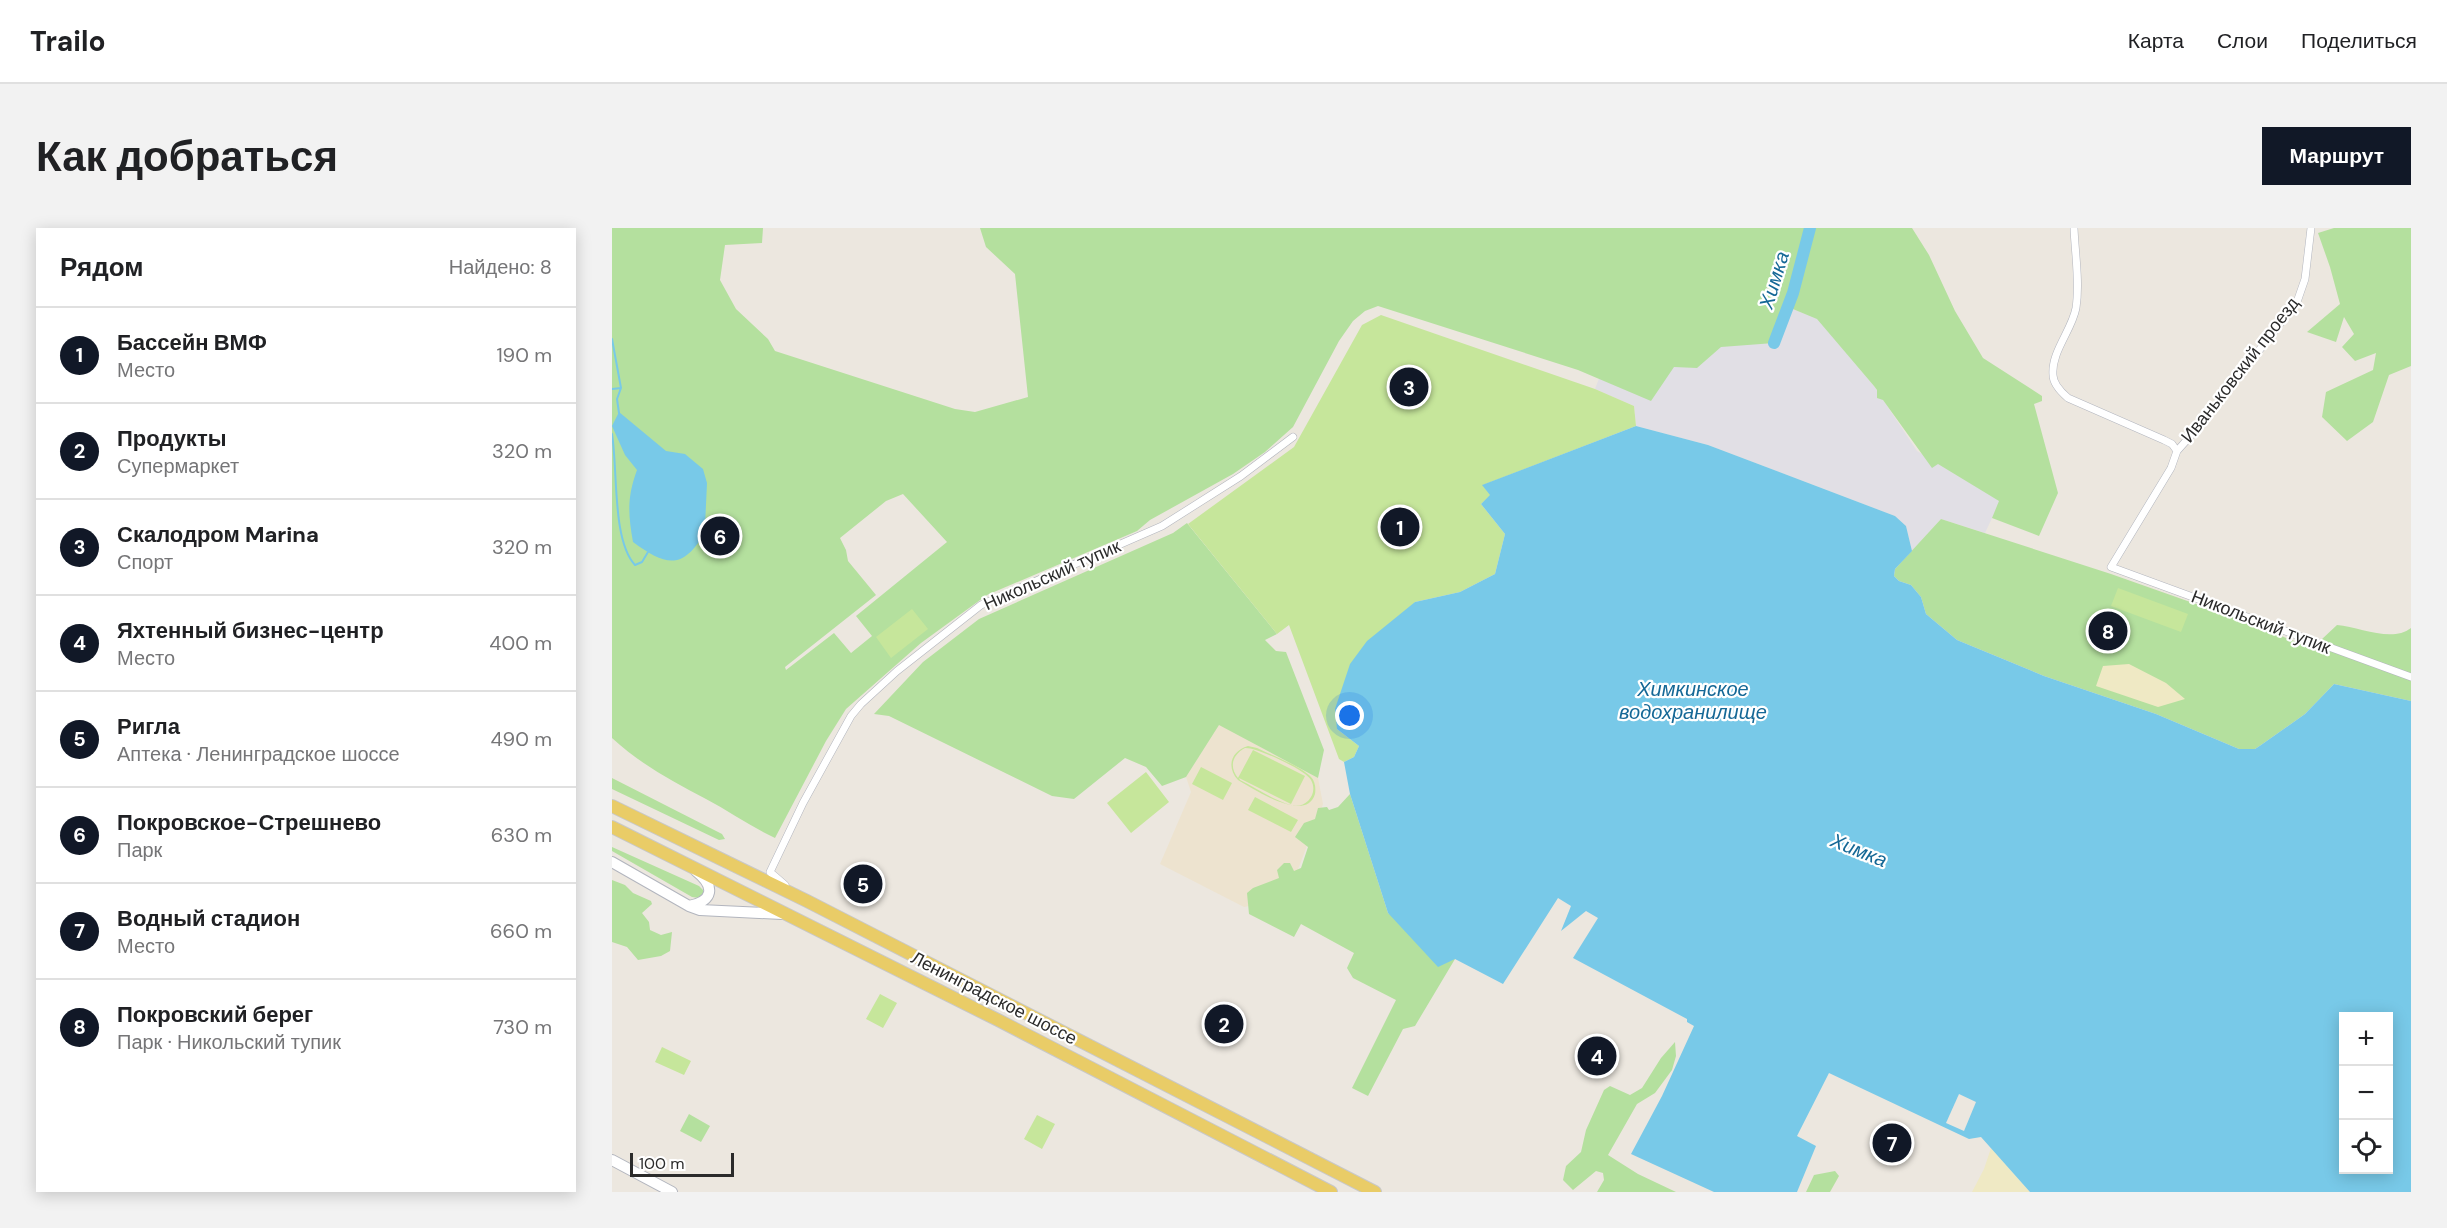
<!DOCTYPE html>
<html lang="ru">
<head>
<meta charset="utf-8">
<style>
	body { margin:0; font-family:"DM Sans",sans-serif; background:#f2f2f2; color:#202124 }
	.controls { position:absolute; right:18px; bottom:18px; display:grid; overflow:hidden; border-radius:0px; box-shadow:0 3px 15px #0003 }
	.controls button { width:54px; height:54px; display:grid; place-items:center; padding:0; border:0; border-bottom:2px solid #e0e0e0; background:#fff; color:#202124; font:30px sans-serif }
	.scale { position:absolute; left:18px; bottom:15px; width:104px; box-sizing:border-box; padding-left:6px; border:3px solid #2b2b2b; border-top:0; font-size:16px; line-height:21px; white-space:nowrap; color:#2b2b2b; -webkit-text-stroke:4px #fff; paint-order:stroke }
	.you { position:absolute; left:738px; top:488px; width:21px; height:21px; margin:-15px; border:4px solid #fff; border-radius:50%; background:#1a73e8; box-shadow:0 0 0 9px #1a73e833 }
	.badge { display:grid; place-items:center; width:39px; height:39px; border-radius:50%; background:#111827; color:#fff; font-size:20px; font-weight:700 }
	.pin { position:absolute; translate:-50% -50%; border:3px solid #fff; box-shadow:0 2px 6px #0006 }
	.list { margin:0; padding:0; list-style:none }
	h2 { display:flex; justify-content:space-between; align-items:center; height:78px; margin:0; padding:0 24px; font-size:26px }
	h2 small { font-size:20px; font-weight:400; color:#757577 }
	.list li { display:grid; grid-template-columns:39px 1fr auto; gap:18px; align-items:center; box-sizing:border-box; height:96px; padding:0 24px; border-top:2px solid #e0e0e0 }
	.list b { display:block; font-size:22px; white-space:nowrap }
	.list p { margin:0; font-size:20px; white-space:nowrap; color:#757577 }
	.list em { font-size:20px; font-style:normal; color:#757577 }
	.icon { flex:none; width:33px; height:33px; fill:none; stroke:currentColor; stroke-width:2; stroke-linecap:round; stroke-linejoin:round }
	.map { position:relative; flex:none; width:1799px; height:964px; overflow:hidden; border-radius:0px }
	header { display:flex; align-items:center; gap:36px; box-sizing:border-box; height:84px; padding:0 30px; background:#fff; border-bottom:2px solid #e0e0e0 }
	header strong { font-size:28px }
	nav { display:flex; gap:33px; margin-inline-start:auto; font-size:21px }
	.intro { display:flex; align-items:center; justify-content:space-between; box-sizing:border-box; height:144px; padding:0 36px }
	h1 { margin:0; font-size:42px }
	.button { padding:15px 27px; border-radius:0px; background:#111827; color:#fff; font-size:21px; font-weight:700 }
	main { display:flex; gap:36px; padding:0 36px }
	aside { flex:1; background:#fff; border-radius:0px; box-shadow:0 3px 15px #0003 }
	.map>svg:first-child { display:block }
</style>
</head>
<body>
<header>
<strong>Trailo</strong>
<nav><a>Карта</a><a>Слои</a><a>Поделиться</a></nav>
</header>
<div class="intro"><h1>Как добраться</h1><a class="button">Маршрут</a></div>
<main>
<aside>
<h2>Рядом<small>Найдено: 8</small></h2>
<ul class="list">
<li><span class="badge">1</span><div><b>Бассейн ВМФ</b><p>Место</p></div><em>190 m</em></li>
<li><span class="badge">2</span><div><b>Продукты</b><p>Супермаркет</p></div><em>320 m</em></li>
<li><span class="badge">3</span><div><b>Скалодром Marina</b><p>Спорт</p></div><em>320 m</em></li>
<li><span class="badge">4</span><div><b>Яхтенный бизнес-центр</b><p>Место</p></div><em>400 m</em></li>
<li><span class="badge">5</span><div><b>Ригла</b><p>Аптека · Ленинградское шоссе</p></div><em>490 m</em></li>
<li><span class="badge">6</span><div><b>Покровское-Стрешнево</b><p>Парк</p></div><em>630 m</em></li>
<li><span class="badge">7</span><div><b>Водный стадион</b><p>Место</p></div><em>660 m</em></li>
<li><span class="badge">8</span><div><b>Покровский берег</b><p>Парк · Никольский тупик</p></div><em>730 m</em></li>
</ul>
</aside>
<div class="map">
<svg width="1799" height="964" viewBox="0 0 1799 964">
	<rect width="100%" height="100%" fill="#ece7df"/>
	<path fill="#e1dfe5" d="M1026,48L1151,70L1205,90L1262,158L1305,223L1388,273L1373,305L1329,291L1300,323L1294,298L1283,288L1096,217L1024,198L1022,178L983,161Z"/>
	<path fill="#ede3cf" d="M607,496L706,550L711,576L675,670L632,679L548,636L579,564L574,549Z"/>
	<path fill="#b4e09e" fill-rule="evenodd" d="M0,0H151L150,15L113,17L108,52L124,81L156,111L163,123L343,181L363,184L416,169L403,46L374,19L368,0H1300L1317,27L1343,83L1371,130L1430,168V173L1422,176L1446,265L1427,308L1380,290L1387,273L1326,236L1320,240L1271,172L1265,170V162L1262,158L1205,91L1176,79L1162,115L1109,119L1085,140L1062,139L1039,173L966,142L766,78L753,83L741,93L727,113L681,199L653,224L621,246L538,292L525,303L375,367L309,415L234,481L214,513L163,610C139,599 117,583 94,571C60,553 28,536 0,510ZM291,266L335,314L244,388L260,408L239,425L222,405L174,442L173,439L264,367L236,333L234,322L228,310L274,273Z
		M1722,0H1799V138L1777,147L1761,194L1735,213L1710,189L1714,164L1761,142L1764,125L1743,133L1730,119L1742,106L1732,89L1724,114L1695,104L1728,76L1718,39L1706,5Z
		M1329,291L1499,346L1635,394L1704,422L1709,412L1725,397C1748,399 1780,415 1799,400V473L1722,456L1693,486L1649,517L1643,521H1627L1544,486L1432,448L1345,412L1314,386L1309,369L1299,357L1287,353L1282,348L1283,341Z
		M575,295L665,406L653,412L664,423L674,424L712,522L706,550L607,497L574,549L550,558L534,539L513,530L462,571L440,568L277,488L262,486L311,434L367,391L561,305Z
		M0,550L110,606L113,611L107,612L0,561Z
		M738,566L776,685L843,731L803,798L791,801L756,868L740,860L784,772L741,750L735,740L742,725L689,696L682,709L637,686L635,665L641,660L667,650L665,642L672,635H678L682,643L689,640L696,619L683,609L692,595L703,591L706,580L715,579L717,582L726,579Z
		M0,619L87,658L91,662V667L87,670L80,669L0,623Z
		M0,652L13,657L21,665L39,673L40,676L30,685L37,694L38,702L49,707L60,704L58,723L49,728L26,732L15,719L0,714Z
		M1063,814L1064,828L1060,842L1043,865L1025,876L996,927L1026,946L1064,964H985L992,952L991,945L984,943L961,962L951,952L954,938L969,924L974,902L992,862L998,858L1018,867L1030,860L1049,830Z
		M77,886L98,898L89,914L68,903Z
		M1223,943L1227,948L1218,964H1194L1202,947Z"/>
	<path fill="#efe9c4" d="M1517,436L1554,455L1573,471L1546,479L1484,458L1491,438Z
		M1379,920L1418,964H1360L1372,941Z"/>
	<path fill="#c6e69b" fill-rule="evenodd" d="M769,87L983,161L1022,178L1024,198L871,257L879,267L869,276L893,306L883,346L848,364L803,374L725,501L747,518L742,529L732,534L727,531L677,397L665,406L576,296L682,219L750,97Z
		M1506,360L1576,386L1569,404L1499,378Z
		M300,381L316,401L279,430L264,409Z
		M636,518L645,520C659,527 689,538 699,549C703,553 704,560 703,566C694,596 642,561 626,552C614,539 619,523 636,518ZM633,520C644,519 694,542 699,552C707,566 693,582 679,577C661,572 644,560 628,552L627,550L679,576L693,548L641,522L626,550C617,539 620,527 633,520Z
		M589,539L620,555L611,572L580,556Z
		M534,544L557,574L519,605L495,575Z
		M643,569L686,592L679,604L636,582Z
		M268,766L285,775L271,800L254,791Z
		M50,819L79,833L72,847L43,834Z
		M425,887L443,896L430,921L412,911Z"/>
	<path fill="#78c9e8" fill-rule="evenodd" d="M7,184L54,223L73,226L91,241L95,255L93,298L94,303C71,342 55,339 21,314C16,286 15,269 25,242L13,227L0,198Z
		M1024,198L1096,217L1283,288L1294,298L1300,323L1283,341L1282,348L1287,353L1299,357L1309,369L1314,386L1345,412L1432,448L1544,486L1627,521H1643L1649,517L1693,486L1722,456L1799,473V964H1418L1369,909L1357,911L1217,845L1185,908L1204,918L1185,964H1102L1019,926L1050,868L1082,798L1075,794V791L961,730L986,690L974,683L949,703L959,678L946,670L891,756L843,731L826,739L776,685L738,566L732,534L742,529L747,518L725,501L723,481L738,436L755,413L803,374L848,364L883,346L893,306L869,276L878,267L870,257ZM1732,788H1776V942H1732Z"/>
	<path fill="#ece7df" d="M1347,866L1364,874L1352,903L1334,895Z"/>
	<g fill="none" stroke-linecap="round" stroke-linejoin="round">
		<path stroke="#78c9e8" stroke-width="2" d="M0,111L9,160L5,171L7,185
			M0,161L9,160
			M0,206C6,243 0,312 23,337L30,334L36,324"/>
		<path stroke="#78c9e8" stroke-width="12" d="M1162,115L1181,65L1198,0"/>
		<g stroke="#b2b5be" stroke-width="8">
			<path id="street" d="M1462,0C1463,25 1468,55 1464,80C1460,102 1439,124 1441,147C1441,156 1449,164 1456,170L1552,212L1560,216L1565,223
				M1699,0L1693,51L1685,74L1591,194L1565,223L1559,240L1499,339L1799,449
				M173,657L158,644L191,575L239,488L249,476L285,443L369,377L550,298L629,248L681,209"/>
		</g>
		<g stroke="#b2b5be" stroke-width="12">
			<path id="secondary" d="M0,634L77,678L88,682L170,686
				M77,678C101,673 104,659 84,643
				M0,932L60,964"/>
		</g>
		<g stroke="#c8c8c8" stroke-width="14">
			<path id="primary" d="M0,578L195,673L763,964
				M0,599L386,792L719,964"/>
		</g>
		<use href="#street" stroke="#fff" stroke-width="7"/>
		<use href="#secondary" stroke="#fff" stroke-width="10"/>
		<use href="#primary" stroke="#e9cc67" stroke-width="12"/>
	</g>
	<g text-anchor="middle" stroke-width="4.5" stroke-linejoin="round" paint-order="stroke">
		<g font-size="18" fill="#2b2b2b" stroke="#fff">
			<text transform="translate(1628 142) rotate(-52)" y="6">Иваньковский проезд</text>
			<text transform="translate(440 347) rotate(-24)" y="6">Никольский тупик</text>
			<text transform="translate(1649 394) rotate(21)" y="6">Никольский тупик</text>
			<text transform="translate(382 770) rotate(27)" y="6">Ленинградское шоссе</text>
		</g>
		<g font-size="20" font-style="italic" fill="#156896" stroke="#fff">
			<text transform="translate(1162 52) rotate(-73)" y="7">Химка</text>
			<text x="1081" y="468">Химкинское<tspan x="1081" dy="23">водохранилище</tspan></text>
			<text transform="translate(1247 622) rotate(22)" y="7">Химка</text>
		</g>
	</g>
</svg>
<div class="controls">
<button>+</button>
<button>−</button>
<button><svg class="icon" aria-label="locate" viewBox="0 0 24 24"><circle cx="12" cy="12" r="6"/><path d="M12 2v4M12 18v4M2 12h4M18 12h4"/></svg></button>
</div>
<div class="scale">100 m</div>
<div class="you"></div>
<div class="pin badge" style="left:788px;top:299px">1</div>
<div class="pin badge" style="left:612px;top:796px">2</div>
<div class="pin badge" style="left:797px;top:159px">3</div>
<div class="pin badge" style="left:985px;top:828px">4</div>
<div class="pin badge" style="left:251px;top:656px">5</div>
<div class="pin badge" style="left:108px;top:308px">6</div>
<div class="pin badge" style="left:1280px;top:915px">7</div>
<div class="pin badge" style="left:1496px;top:403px">8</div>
</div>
</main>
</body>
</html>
